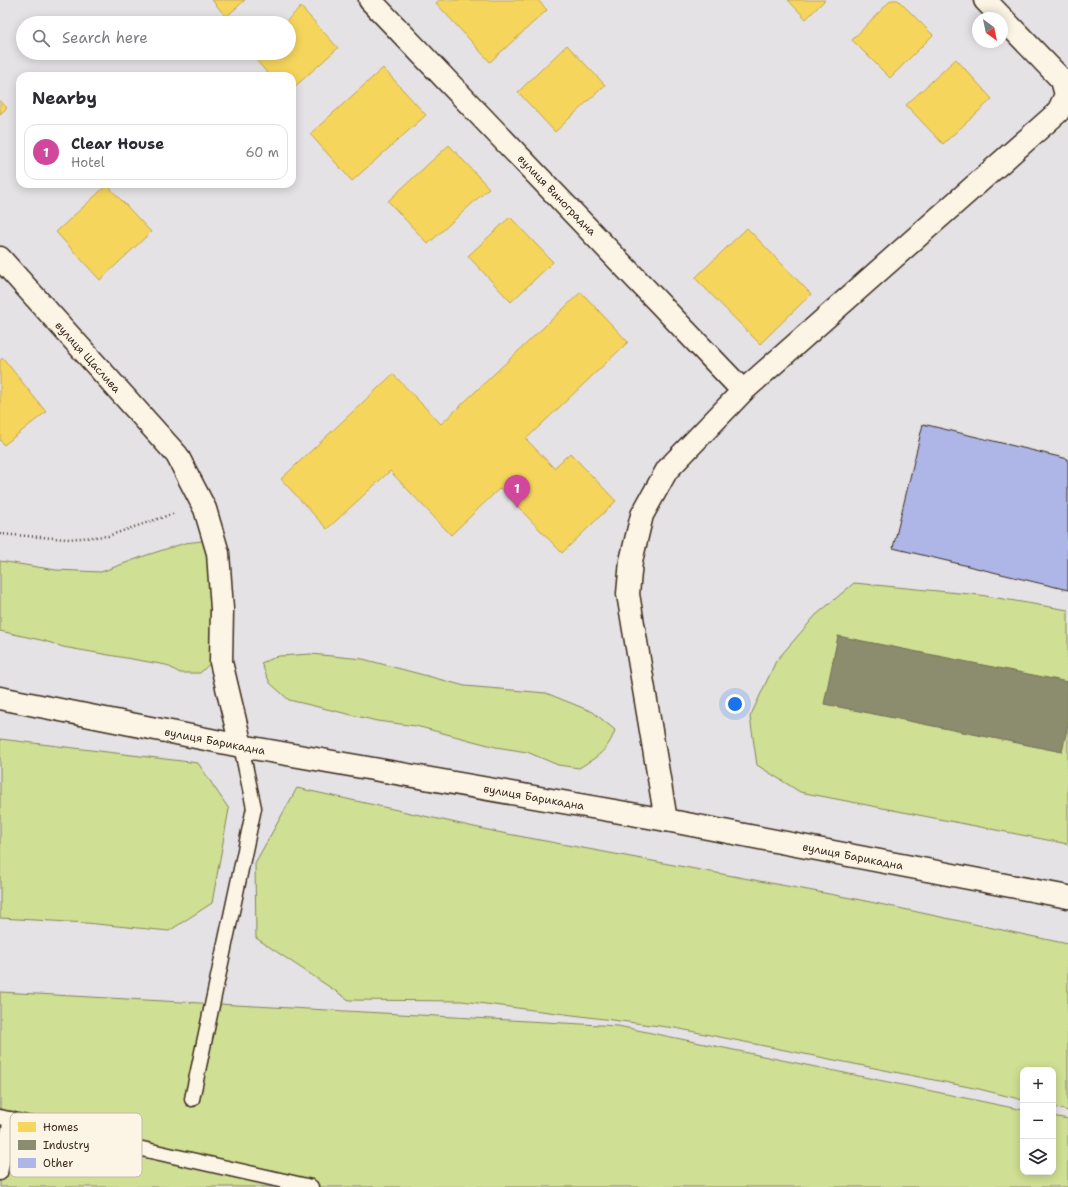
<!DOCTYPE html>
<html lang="en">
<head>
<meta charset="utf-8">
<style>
	body { margin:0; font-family:"Shantell Sans",sans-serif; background:#f7f7f7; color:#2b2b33 }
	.controls { position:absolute; right:12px; bottom:12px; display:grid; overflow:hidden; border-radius:8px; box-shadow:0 2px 10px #0003 }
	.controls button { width:36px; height:36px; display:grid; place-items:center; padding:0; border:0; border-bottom:1px solid #e1e1e2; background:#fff; color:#2b2b33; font:20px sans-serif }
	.compass { position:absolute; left:972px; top:12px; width:36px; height:36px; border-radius:50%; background:#fff; box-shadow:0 2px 10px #0003; rotate:147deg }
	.you { position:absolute; left:735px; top:704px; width:14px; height:14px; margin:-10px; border:3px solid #fff; border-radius:50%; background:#1a73e8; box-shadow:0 0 0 6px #1a73e833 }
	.badge { display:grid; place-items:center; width:26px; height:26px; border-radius:50%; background:#c8321e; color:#fff; font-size:13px; font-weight:700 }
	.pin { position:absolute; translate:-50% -33px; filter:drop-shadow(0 1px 2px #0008) }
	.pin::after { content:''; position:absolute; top:21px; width:14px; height:12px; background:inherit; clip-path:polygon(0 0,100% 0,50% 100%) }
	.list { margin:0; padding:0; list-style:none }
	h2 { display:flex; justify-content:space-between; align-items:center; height:52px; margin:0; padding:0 16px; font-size:17px }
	h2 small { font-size:13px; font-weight:400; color:#7c7c81 }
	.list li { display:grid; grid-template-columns:26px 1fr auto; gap:12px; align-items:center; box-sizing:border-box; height:56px; margin:0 8px 8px; padding:0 8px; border:1px solid #e1e1e2; border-radius:12px }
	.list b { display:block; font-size:15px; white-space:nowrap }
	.list p { margin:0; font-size:13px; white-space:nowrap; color:#7c7c81 }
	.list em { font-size:13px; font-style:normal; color:#7c7c81 }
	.icon { flex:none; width:22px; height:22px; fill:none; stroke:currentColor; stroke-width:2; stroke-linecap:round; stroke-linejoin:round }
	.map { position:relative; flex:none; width:1068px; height:1187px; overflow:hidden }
	.search { position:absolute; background:#fff; box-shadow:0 2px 10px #0003; left:16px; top:16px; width:280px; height:44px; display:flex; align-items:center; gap:10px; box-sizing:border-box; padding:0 14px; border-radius:22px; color:#7c7c81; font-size:15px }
	.panel { position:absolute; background:#fff; box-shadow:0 2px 10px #0003; left:16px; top:72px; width:280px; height:116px; border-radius:12px }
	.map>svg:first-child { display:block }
</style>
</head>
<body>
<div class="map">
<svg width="1068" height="1187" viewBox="0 0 1068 1187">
	<rect width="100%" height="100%" fill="#e4e2e5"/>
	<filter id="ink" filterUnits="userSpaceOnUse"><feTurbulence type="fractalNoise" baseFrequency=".025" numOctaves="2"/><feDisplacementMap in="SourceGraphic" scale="8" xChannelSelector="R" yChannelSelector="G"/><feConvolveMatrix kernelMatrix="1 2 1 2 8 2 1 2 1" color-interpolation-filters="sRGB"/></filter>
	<g filter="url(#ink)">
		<path fill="#cfdf93" stroke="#858458" d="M210,540L222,652L200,673H180L166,665L63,647L45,641L0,631V561L56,570L101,572L147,555L185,543Z
			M854,583L980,595L1068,610V844L800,792L757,765L750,717L776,661L816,615Z
			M311,654L363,659L465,686L546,693L593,712L615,730C608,751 597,757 579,768L558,765L527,752L496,747L416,726L377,721L289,700L270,683L261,663L279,656Z
			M0,739L198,763L229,809L212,903L169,931L86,923L0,918Z
			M297,788L497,832L856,899L1068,944V1111L1053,1107V1070H1023V1100L979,1089L675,1028L462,1001L349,1000L256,938L255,863Z
			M0,992L618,1026L1023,1110V1172H1053V1116L1068,1119V1187H0Z"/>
		<path fill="#f6d55c" stroke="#bea249" d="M212,0H245L226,17Z
			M440,0H538L547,10L490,62L436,3Z
			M788,0H825L806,19Z
			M891,0H898L933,35L890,78L852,40Z
			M301,7L338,48L292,89V76H270L250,53H289V23H284Z
			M567,45L605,85L555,132L518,92Z
			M956,59L992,99L943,144L906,105Z
			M383,68L426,115L352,181L310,134Z
			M0,100L7,108L0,114Z
			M449,145L489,188L428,244L388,201Z
			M107,185L151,232L100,280L56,232Z
			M510,217L553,262L511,302L468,256Z
			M747,228L811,294L760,344L695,278Z
			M581,292L628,342L526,439L554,468L570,453L616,501L562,553L500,488L451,535L390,471L327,529L281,479L393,374L441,424Z
			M3,358L46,412L4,445L0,440V360Z"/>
		<path fill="#8c8c6e" stroke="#746f56" d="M838,636L1068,682V724L1062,752L824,704Z"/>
		<path fill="#adb6e6" stroke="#3b2a1e" d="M923,424L1068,459V590L893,548Z"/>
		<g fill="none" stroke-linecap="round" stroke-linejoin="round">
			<g stroke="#3b2a1e" stroke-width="17">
				<path id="service" d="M192,1099L254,808L241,746
					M0,1117L311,1187
					M0,1173L11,1119"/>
			</g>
			<g stroke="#3b2a1e" stroke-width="25">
				<path id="minor" d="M370,0L743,391
					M0,258L177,455L205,509L218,553L222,609L221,662L241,746
					M666,820L628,594L631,561L642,515L667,470L743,391L1058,112L1066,95L1062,80L985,0"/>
			</g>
			<g stroke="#3b2a1e" stroke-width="25">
				<path id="primary" d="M0,698L241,746L666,820L1068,897"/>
			</g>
			<path stroke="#3b2a1e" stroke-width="2.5" stroke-dasharray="1 3" stroke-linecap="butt" d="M0,534L67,539L108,536L175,513"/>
			<use href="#service" stroke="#fcf5e5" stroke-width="14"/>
			<use href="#minor" stroke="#fcf5e5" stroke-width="22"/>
			<use href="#primary" stroke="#fcf5e5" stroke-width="22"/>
		</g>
	</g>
	<g text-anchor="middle" stroke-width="4" stroke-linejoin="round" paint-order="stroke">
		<g font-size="11" fill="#3b2a1e" stroke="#fcf5e5">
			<text transform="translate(557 195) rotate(46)" y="4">вулиця Виноградна</text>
			<text transform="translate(88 357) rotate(48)" y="4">вулиця Щаслива</text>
			<text transform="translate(215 741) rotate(11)" y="4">вулиця Барикадна</text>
			<text transform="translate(534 797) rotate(10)" y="4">вулиця Барикадна</text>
			<text transform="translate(853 856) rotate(11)" y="4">вулиця Барикадна</text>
		</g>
	</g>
	<rect x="10" y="1113" width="132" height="64" rx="6" fill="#fcf5e5" stroke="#c2b8a9" stroke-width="1"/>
	<rect x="18" y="1122" width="18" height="10" fill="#f6d55c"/>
	<rect x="18" y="1140" width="18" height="10" fill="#8c8c6e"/>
	<rect x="18" y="1158" width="18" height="10" fill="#adb6e6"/>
	<g font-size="11" fill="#3b2a1e">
		<text x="43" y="1131">Homes</text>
		<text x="43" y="1149">Industry</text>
		<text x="43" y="1167">Other</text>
	</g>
</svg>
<div class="controls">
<button>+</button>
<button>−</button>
<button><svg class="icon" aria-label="layers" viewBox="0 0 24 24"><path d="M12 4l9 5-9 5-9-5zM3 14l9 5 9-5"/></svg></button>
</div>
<svg class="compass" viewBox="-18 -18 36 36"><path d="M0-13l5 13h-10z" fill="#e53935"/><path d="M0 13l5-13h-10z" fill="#7c7c81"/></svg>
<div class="you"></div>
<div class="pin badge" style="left:517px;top:508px;background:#d1479c">1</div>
<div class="search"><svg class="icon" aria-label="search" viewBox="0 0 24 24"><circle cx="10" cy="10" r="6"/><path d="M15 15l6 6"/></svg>Search here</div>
<section class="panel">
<h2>Nearby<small></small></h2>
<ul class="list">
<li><span class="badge" style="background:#d1479c">1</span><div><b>Clear House</b><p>Hotel</p></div><em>60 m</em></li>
</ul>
</section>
</div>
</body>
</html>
